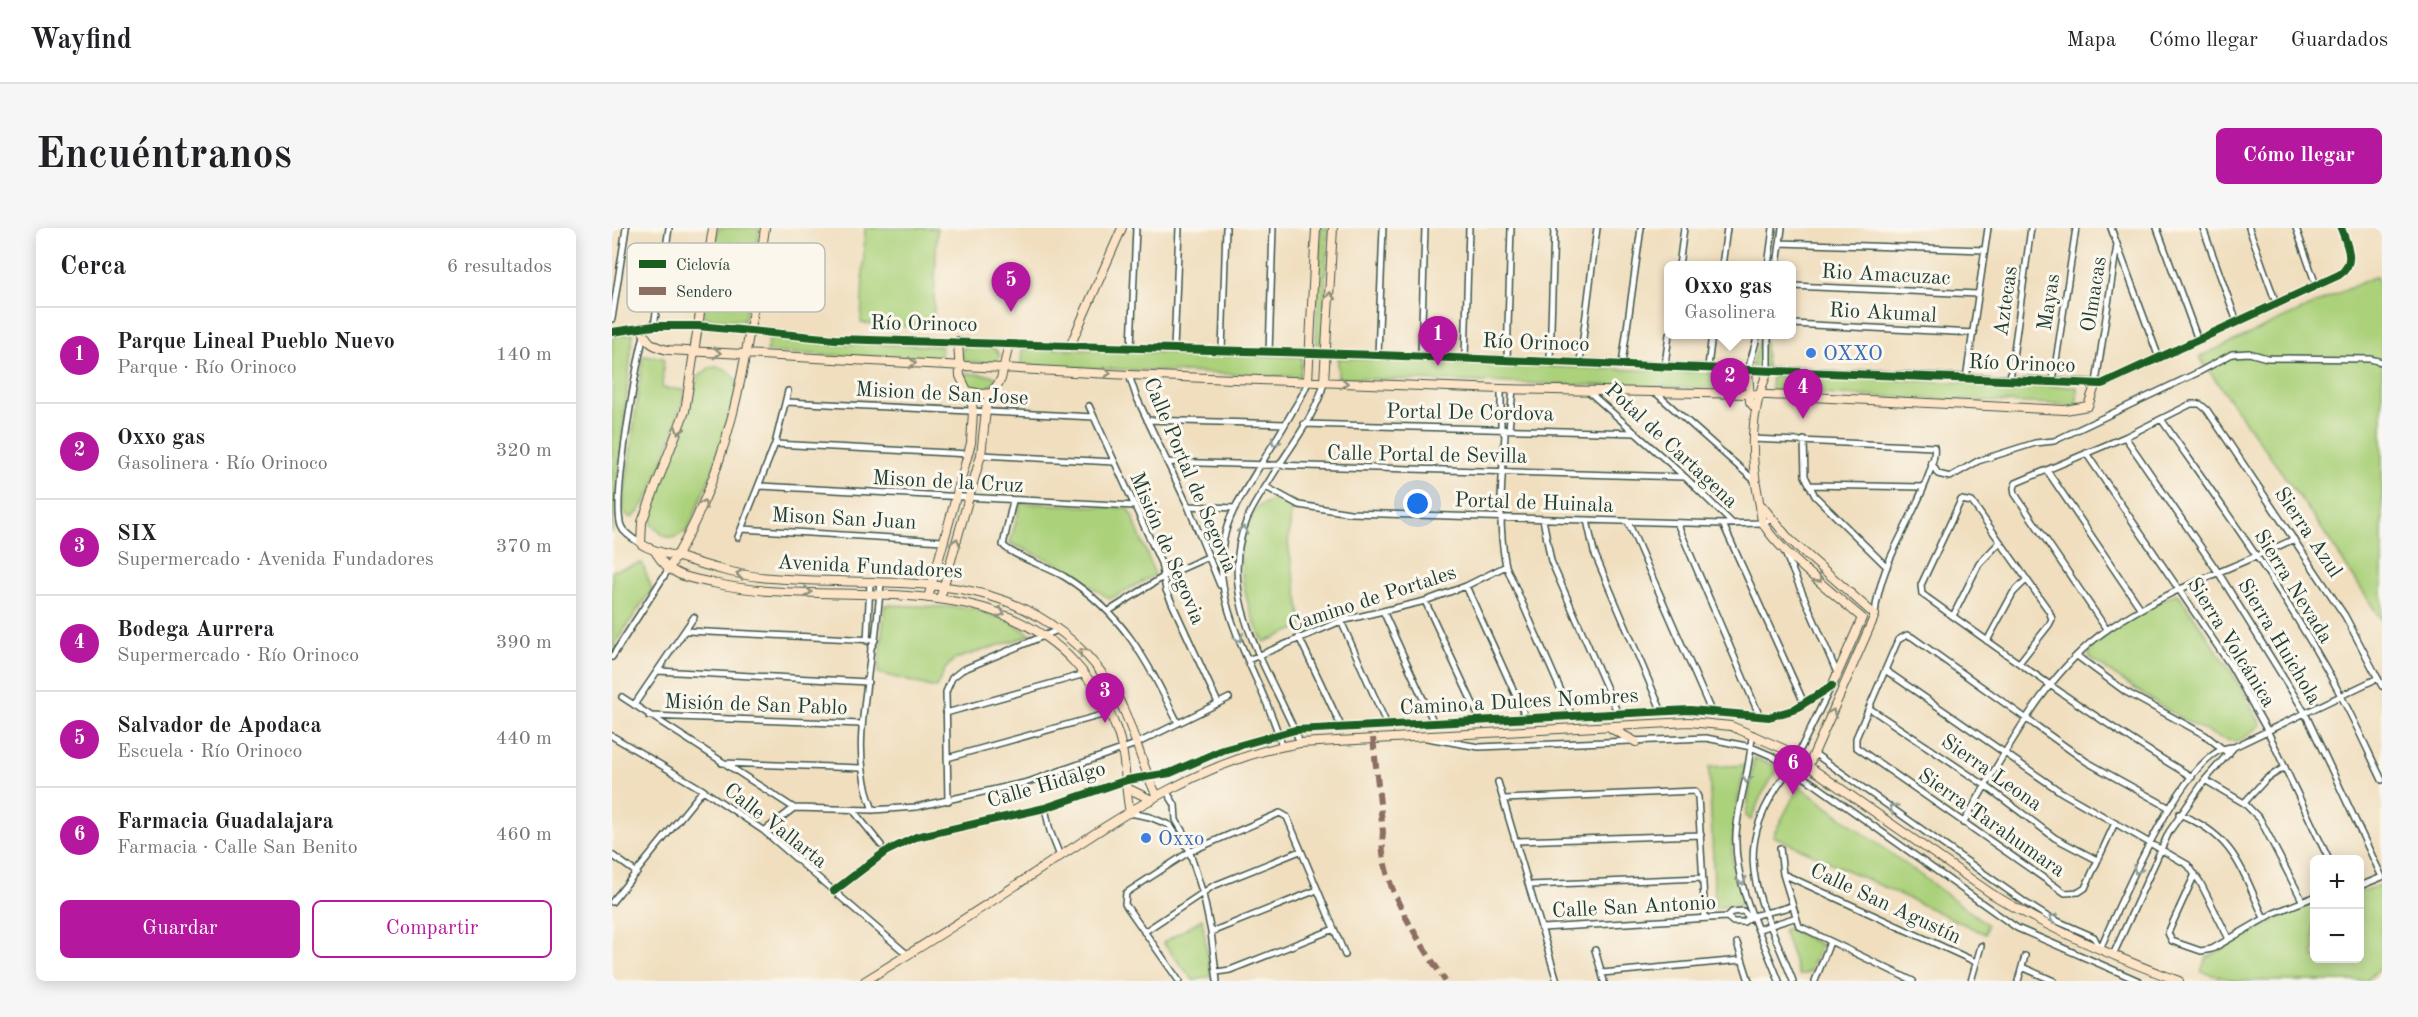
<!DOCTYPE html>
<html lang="es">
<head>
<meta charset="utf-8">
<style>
	body { margin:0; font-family:"Old Standard TT",serif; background:#f6f6f6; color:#202124 }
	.controls { position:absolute; right:18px; bottom:18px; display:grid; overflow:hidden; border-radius:9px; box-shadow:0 3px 15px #0003 }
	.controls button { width:54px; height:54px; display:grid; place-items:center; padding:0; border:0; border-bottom:2px solid #e0e0e0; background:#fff; color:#202124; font:30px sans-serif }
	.you { position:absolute; left:806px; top:276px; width:21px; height:21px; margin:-15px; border:4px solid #fff; border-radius:50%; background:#1a73e8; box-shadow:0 0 0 9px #1a73e833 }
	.badge { display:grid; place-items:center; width:39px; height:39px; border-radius:50%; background:#b5179e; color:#fff; font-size:20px; font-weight:700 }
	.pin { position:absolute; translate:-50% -50px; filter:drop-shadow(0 2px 3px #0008) }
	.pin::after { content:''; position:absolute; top:32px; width:21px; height:18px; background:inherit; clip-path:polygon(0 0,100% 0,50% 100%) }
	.popup { position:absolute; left:1052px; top:33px; width:132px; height:78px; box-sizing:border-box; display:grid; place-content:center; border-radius:9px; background:#fff; filter:drop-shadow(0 2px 4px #0005); font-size:20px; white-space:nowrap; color:#757577 }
	.popup b { font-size:22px; color:#202124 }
	.popup::after { content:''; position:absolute; left:50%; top:100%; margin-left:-12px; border:12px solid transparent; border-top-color:#fff }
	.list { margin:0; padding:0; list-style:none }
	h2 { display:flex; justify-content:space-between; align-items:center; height:78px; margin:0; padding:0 24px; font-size:26px }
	h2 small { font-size:20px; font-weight:400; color:#757577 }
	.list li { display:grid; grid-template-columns:39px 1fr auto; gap:18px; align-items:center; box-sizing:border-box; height:96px; padding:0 24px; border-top:2px solid #e0e0e0 }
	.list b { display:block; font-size:22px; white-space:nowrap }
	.list p { margin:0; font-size:20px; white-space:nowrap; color:#757577 }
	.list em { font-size:20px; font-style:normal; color:#757577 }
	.actions { display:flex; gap:12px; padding:18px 24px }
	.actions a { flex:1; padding:14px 0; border:2px solid #b5179e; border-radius:9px; text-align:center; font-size:21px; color:#b5179e }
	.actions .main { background:#b5179e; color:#fff }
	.map { position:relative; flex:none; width:1770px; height:753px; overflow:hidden; border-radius:9px }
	header { display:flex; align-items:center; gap:36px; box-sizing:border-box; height:84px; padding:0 30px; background:#fff; border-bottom:2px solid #e0e0e0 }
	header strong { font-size:28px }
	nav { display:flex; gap:33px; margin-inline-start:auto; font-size:21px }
	.intro { display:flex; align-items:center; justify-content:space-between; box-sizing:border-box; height:144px; padding:0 36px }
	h1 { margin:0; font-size:42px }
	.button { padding:15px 27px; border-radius:9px; background:#b5179e; color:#fff; font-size:21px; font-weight:700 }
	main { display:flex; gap:36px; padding:0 36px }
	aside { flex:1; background:#fff; border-radius:9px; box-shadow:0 3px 15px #0003 }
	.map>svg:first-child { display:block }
</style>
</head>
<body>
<header>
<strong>Wayfind</strong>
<nav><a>Mapa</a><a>Cómo llegar</a><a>Guardados</a></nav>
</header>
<div class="intro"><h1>Encuéntranos</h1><a class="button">Cómo llegar</a></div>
<main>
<aside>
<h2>Cerca<small>6 resultados</small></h2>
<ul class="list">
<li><span class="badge">1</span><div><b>Parque Lineal Pueblo Nuevo</b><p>Parque · Río Orinoco</p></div><em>140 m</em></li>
<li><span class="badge">2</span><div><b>Oxxo gas</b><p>Gasolinera · Río Orinoco</p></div><em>320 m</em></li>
<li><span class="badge">3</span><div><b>SIX</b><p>Supermercado · Avenida Fundadores</p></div><em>370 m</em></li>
<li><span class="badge">4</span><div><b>Bodega Aurrera</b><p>Supermercado · Río Orinoco</p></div><em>390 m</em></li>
<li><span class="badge">5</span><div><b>Salvador de Apodaca</b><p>Escuela · Río Orinoco</p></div><em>440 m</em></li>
<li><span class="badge">6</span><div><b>Farmacia Guadalajara</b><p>Farmacia · Calle San Benito</p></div><em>460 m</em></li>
</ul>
<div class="actions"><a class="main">Guardar</a><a>Compartir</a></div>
</aside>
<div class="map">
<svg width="1770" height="753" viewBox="0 0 1770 753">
	<rect width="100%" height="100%" fill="#fbf7ec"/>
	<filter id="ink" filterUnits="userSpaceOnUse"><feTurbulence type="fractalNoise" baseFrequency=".0167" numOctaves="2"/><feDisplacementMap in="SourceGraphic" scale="12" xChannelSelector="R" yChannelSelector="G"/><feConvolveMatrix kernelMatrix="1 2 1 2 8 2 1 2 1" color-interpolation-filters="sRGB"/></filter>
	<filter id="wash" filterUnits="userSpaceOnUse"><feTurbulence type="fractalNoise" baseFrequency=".008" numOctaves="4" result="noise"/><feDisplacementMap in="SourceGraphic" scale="24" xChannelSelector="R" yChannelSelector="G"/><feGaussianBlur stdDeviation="1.35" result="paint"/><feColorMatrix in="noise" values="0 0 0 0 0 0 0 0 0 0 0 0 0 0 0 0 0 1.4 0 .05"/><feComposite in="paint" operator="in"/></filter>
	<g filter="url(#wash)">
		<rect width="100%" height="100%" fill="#f0debe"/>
		<path fill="#abd17a" stroke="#658757" stroke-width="1.5" d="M106,0H148L132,93L91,90Z
			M253,0H325L321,100L249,95Z
			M709,0H716L710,116H704Z
			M1764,48L1770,68V393L1708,298L1587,129Z
			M21,105L0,306V108Z
			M1150,107L1152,109L1155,139L1139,138Z
			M157,108L212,115L329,118V133L155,124Z
			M357,117L381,119L388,127L384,136L354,133L349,126L352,119Z
			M410,120L690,129L688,149L409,137Z
			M31,128L52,130L50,160L73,162C65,192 43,274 20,290L14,287L11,280Z
			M726,130L1126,146V161L726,150Z
			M104,139C116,141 121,145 126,155L101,242L75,303L62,310L52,308L39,296L40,281L71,204L86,149L97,140Z
			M354,145L382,148L384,152L374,162L362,161L352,151Z
			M1160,147L1465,159V177L1159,164Z
			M665,271L680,277L676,316L691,398L652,414C631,379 607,282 665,271Z
			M409,275L517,280L543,347L498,371L444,335L398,315Z
			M30,335L40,361L0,420V343Z
			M1564,366L1567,367L1621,446L1649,497L1628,513C1603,519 1501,446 1477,429L1478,418L1522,386Z
			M273,377L360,380L397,393L420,407L343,431L333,441L324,460L266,445Z
			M1142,530L1167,539L1149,568L1139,592L1134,588Z
			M1134,537C1127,564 1117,608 1121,636C1123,650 1133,663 1130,677L1103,680L1097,539Z
			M1187,558L1375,696L1373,706L1161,608Z
			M1770,657V738L1754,753H1624L1589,744L1594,730L1677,685L1702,675V730H1748V664Z
			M590,691L599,748L582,753L551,715Z
			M1176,700L1209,717L1196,745L1187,747L1171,702Z"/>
	</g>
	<g filter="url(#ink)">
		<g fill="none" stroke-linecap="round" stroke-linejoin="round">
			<g stroke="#3e5549" stroke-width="8">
				<path id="street" d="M1499,0L1547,130
					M1545,0L1586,112
					M1591,0L1625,94
					M1637,0L1664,75
					M1684,0L1704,57
					M1168,15L1372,22
					M1505,17L1484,155H1495L1727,47C1745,35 1735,17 1729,0
					M1067,38L1072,0
					M1110,38L1115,0
					M1156,38L1161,0
					M1165,38L1170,0
					M1180,58L1366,66
					M0,91L14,0
					M1180,96L1362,105
					M42,98L57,0
					M1156,106V143
					M519,119L524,0
					M562,121L567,0
					M610,123L614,0
					M657,125L661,0
					M766,127L771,0
					M809,128L813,0
					M853,130L857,0
					M895,131L899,0
					M938,133L942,0
					M968,134L985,0
					M1010,136L1029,0
					M1053,137L1057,106
					M1096,139L1100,106
					M1136,142L1146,106
					M517,147L524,168L576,278L608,357
					M1354,151L1376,0
					M1398,151L1419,0
					M1441,153L1464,0
					M889,161V200L893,207C890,251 885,295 894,338L960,488
					M976,163L1073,249L1121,296
					M1045,166L1143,253
					M175,174L482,189
					M477,178L549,335L554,362L606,475
					M1549,191C1612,281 1677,369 1728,466C1743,494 1756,523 1770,552
					M535,192L673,196
					M692,196L1024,205
					M897,201L901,161
					M1513,209L1606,344L1692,483L1770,649L1748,658
					M1140,211L1322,219C1327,240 1284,314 1275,338C1269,354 1264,371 1263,387
					M1192,212L1193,248L1203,268L1275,339
					M163,216L357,226
					M1474,225L1619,438L1655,502L1717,632
					M369,227L502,234
					M555,234L1073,249
					M1319,234L1326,246L1338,249L1366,233L1423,215L1442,213L1585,145L1620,126L1637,125L1655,130L1758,131L1770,134
					M1436,244L1529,381
					M1197,257L1311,259
					M148,258L523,278
					M654,259L687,277L738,285L1111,296L1150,295L1159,292
					M401,273L391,317C400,328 437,339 453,349C512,386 535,433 565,493
					M576,278L623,280
					M931,291L939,333L1006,486
					M975,292L982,324L1050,484
					M1016,294L1099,483
					M1065,295L1148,489
					M1111,296L1192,475
					M130,301L331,313
					M126,309L163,216L176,163
					M29,316C22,311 12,306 9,298C0,272 24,140 32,107
					M1173,325L1225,445
					M854,358L914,490
					M813,373L869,493
					M497,383L551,349L596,329
					M771,383L822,495
					M1341,388L1367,336L1388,314
					M729,393L775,497
					M1495,402L1403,266L1402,260L1404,255L1513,209L1579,176H1588L1595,182L1733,388L1770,458
					M75,403L263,412
					M687,409L729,498
					M255,413L258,355
					M1375,413L1401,365L1415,351
					M1465,428L1514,464L1593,507L1617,526
					M0,429L56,342
					M636,432L729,393L813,373L854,358L894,338
					M1407,435L1437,397L1440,391L1437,383L1360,274L1349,272L1309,357L1310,366C1399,430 1486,493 1580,549
					M1273,442L1449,564L1576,637L1588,654L1617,711
					M46,443L256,454
					M10,469L182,580
					M22,477L82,389
					M1257,480L1374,558L1443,610L1485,632
					M334,485L473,446
					M37,488L249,496
					M1140,506C1139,540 1126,573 1124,607C1122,658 1149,706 1167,753
					M0,508L91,562L152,603L296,727
					M815,510L867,519L1094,510L1139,519L1160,528L1205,558L1405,700L1527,753
					M688,515C660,445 603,372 634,294C640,278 650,265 659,250C675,223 706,185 712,154
					M670,518C649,439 578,359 625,276C643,245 662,216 679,186C685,175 693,165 696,153
					M1203,526L1414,675L1436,689L1482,709L1488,721
					M335,530L497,485
					M110,535L249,540
					M1179,540L1219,459
					M1593,552L1632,575L1648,591L1690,672
					M886,554L945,753
					M555,564L563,577L564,592L572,606L591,666L599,704L605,753
					M892,571L1083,563L1086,569L1093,690
					M336,573L334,464L340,450L350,442L446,402
					M1632,575L1654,551L1673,539
					M182,580L261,582L304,579L416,554L524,516L617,470
					M433,580L438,603L448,628
					M241,582L269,617
					M261,582C239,526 254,477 259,420L263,412L269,355
					M518,585L538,589L557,597L574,618
					M1567,586C1623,608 1629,641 1652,690
					M1351,595C1392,529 1430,447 1496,401C1553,362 1620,341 1682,311
					M1502,597L1473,660L1467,664L1453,665L1244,519V510L1286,412L1295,407L1300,409L1475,534L1556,579
					M152,603L182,580
					M905,613L1089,607
					M1168,620L1171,646L1187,698L1301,753
					M0,627L25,645
					M1171,646L1364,734
					M1583,646L1556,705L1560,713L1589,723L1600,721L1662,685L1702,669
					M918,657L1090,650
					M222,663L273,624L304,609L433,580L515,552L558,545L611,522L683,502L1078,482L1157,489L1181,482L1220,458
					M0,674L91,562
					M1115,689L1121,694H1132C1142,684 1165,684 1179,678
					M930,700L1115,689L1120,684L1131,683L1137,689
					M1147,701L1182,690
					M532,704L601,658L688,623
					M599,704L705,662
					M1125,715L1137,753
					M1488,721C1505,682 1575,515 1622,519
					M983,722L992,753
					M1501,727L1557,604L1593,552L1622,519L1766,450
					M1410,739L1442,753
					M605,744L618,742L722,701
					M990,745L1129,732
					M567,753L513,676L514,665L577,624L668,585L675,589L733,727
					M1181,753C1149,670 1113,627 1175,545L1186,548
					M1203,753L1218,714
					M1359,753L1369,718
					M1406,753L1413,728"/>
			</g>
			<g stroke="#3e5549" stroke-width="10">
				<path id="secondary" d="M101,0L73,183L30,294L29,316C42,324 53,325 67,329C98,339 127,348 159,350C286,361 409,332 495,452C520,487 526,531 545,568
					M0,104L42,98H86L223,111L766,127L1484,155L1476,178L1453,182L1137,166L889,161L517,147L56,122C42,119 33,114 30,99
					M458,118L510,0
					M1136,142L1138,174L1143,180
					M1156,143C1137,186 1138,228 1147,273C1149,280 1148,289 1151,295C1163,320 1227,370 1250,390L1220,458
					M696,153L704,0
					M712,154L721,0
					M355,163L369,166L379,165
					M1150,278L1177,311L1263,387L1196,539
					M44,325C58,348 76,350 101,355C219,382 372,335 463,435C480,454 495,476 504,500C515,527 512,556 518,585
					M56,342C122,239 136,119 153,0
					M316,370L359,215L361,183L359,171L348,148L346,113
					M328,371L369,227L375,173L389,151L397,116
					M1000,501L1024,514
					M515,560L540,572
					M253,753C309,719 364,684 418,648C502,593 587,532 688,515L1077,494L1119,498L1172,521L1380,666C1439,702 1502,729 1567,753"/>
			</g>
			<use href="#street" stroke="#fff" stroke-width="5"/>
			<use href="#secondary" stroke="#fee4c6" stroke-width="8"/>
			<path stroke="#8d6e63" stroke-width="6" stroke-dasharray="12 6" stroke-linecap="butt" d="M761,510L771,604C765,655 807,711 833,753"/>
			<g stroke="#fbf7ec" stroke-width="11">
				<path id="cycleway" d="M0,104L42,98H86L223,111L766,127L1490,156L1727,47C1745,35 1735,17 1729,0
					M222,663L273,624L304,609L433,580L515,552L558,545L611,522L683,502L1078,482L1157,489L1181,482L1220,458"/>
			</g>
			<use href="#cycleway" stroke="#1b5e20" stroke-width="8"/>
		</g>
		<defs><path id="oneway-chevron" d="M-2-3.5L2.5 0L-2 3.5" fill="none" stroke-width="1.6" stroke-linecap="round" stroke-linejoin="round" transform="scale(1.5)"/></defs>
		<g stroke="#8e907d">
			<use href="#oneway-chevron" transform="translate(718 68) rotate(-87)"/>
			<use href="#oneway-chevron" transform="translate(105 125) rotate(3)"/>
			<use href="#oneway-chevron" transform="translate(300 135) rotate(3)"/>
			<use href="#oneway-chevron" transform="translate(495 145) rotate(3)"/>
			<use href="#oneway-chevron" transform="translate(732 155) rotate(2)"/>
			<use href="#oneway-chevron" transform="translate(67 202) rotate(109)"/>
			<use href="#oneway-chevron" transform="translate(91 276) rotate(-65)"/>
			<use href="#oneway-chevron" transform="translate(344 314) rotate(-74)"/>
			<use href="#oneway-chevron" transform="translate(128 346) rotate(-170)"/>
			<use href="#oneway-chevron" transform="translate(1206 351) rotate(42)"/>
			<use href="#oneway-chevron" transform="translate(196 364) rotate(3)"/>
			<use href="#oneway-chevron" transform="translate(389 385) rotate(21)"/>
			<use href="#oneway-chevron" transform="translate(471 424) rotate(-133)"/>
			<use href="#oneway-chevron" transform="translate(1220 485) rotate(-67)"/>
		</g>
		<g stroke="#8f9e9a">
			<use href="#oneway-chevron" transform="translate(663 214) rotate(120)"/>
			<use href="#oneway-chevron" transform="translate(631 302) rotate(-73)"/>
			<use href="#oneway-chevron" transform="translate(627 410) rotate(68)"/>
			<use href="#oneway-chevron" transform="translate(1135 551) rotate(102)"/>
			<use href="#oneway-chevron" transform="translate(1281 580) rotate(-145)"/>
			<use href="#oneway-chevron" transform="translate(1525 642) rotate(116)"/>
			<use href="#oneway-chevron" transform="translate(1130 653) rotate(75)"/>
			<use href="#oneway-chevron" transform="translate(1441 690) rotate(-154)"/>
		</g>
	</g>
	<g fill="#3f7fe0" stroke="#fbf7ec" stroke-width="2">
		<circle cx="1199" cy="125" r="6"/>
		<circle cx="534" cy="610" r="6"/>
	</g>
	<g text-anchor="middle" stroke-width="6" stroke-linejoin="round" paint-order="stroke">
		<g font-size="21" fill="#1f3d34" stroke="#fbf7ec">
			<text transform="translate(1274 46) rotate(3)" y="7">Rio Amacuzac</text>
			<text transform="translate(1481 66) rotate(-81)" y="7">Olmacas</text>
			<text transform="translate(1393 73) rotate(-82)" y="7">Aztecas</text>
			<text transform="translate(1436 74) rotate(-81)" y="7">Mayas</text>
			<text transform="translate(1271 84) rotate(3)" y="7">Rio Akumal</text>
			<text transform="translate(312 95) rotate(1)" y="7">Río Orinoco</text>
			<text transform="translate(924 114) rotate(2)" y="7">Río Orinoco</text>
			<text transform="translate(1410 135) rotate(2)" y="7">Río Orinoco</text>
			<text transform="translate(330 165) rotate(3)" y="7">Mision de San Jose</text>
			<text transform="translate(858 184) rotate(1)" y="7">Portal De Cordova</text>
			<text transform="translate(1060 217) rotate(43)" y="7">Potal de Cartagena</text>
			<text transform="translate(815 226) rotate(1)" y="7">Calle Portal de Sevilla</text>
			<text transform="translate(579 247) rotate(67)" y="7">Calle Portal de Segovia</text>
			<text transform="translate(336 253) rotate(3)" y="7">Mison de la Cruz</text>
			<text transform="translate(922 274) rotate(2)" y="7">Portal de Huinala</text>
			<text transform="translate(232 290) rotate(3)" y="7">Mison San Juan</text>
			<text transform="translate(1697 304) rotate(56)" y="7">Sierra Azul</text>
			<text transform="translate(556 320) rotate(67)" y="7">Misión de Segovia</text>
			<text transform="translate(258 338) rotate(3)" y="7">Avenida Fundadores</text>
			<text transform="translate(1682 358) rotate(58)" y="7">Sierra Nevada</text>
			<text transform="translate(760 370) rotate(-18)" y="7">Camino de Portales</text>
			<text transform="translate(1668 413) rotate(59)" y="7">Sierra Huichola</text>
			<text transform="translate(1620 414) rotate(58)" y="7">Sierra Volcánica</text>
			<text transform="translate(907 473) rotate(-3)" y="7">Camino a Dulces Nombres</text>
			<text transform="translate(144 476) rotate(2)" y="7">Misión de San Pablo</text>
			<text transform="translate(1380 544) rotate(35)" y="7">Sierra Leona</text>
			<text transform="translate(434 556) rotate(-16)" y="7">Calle Hidalgo</text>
			<text transform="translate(1380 594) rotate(35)" y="7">Sierra Tarahumara</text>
			<text transform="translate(164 597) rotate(38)" y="7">Calle Vallarta</text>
			<text transform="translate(1274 675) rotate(25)" y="7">Calle San Agustín</text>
			<text transform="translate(1022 678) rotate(-3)" y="7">Calle San Antonio</text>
		</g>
		<g font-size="21" fill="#366cbe" stroke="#fbf7ec" text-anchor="start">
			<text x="1211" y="132">OXXO</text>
			<text x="546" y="617">Oxxo</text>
		</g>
	</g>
	<rect x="15" y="15" width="198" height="69" rx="9" fill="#fbf7ec" stroke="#b9bfb5" stroke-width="1.5"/>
	<rect x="27" y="32" width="27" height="8" fill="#1b5e20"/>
	<rect x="27" y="59" width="27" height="8" fill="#8d6e63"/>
	<g font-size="16" fill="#1f3d34">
		<text x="64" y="42">Ciclovía</text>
		<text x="64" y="69">Sendero</text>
	</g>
</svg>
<div class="controls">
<button>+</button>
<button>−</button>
</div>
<div class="you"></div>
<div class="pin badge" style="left:826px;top:138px">1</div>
<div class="pin badge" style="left:1118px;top:180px">2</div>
<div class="popup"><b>Oxxo gas</b>Gasolinera</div>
<div class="pin badge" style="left:493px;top:495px">3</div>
<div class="pin badge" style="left:1191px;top:191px">4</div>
<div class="pin badge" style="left:399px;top:84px">5</div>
<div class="pin badge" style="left:1181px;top:567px">6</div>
</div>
</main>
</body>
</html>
